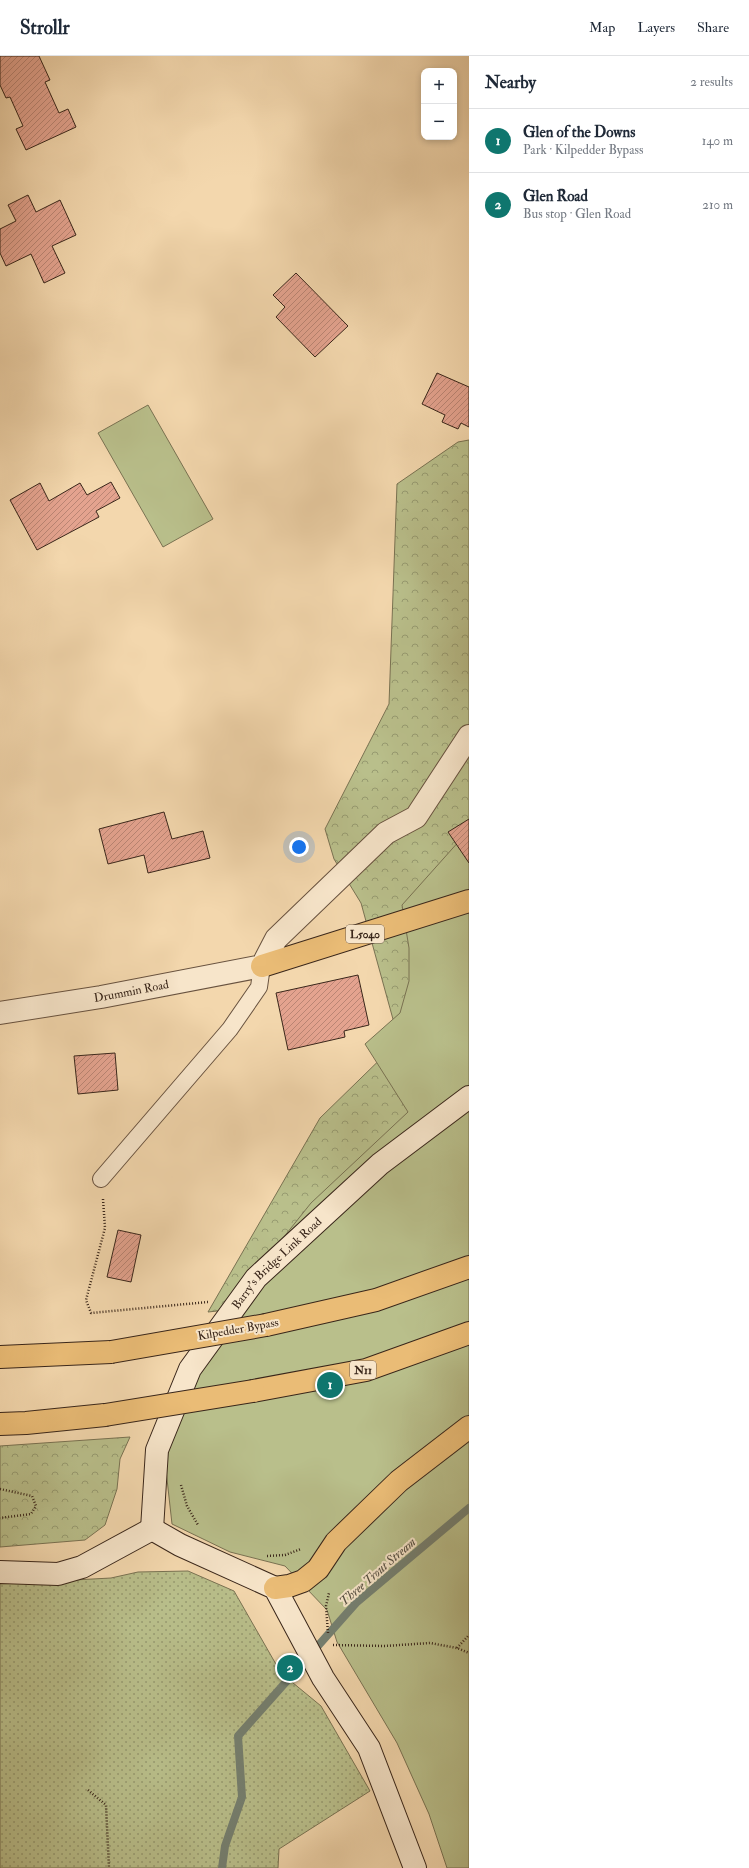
<!DOCTYPE html>
<html lang="en">
<head>
<meta charset="utf-8">
<style>
	body { margin:0; font-family:"IM FELL Double Pica",serif; background:#f2f2f3; color:#1f2937 }
	.controls { position:absolute; right:12px; top:12px; display:grid; overflow:hidden; border-radius:8px; box-shadow:0 2px 6px #0003 }
	.controls button { width:36px; height:36px; display:grid; place-items:center; padding:0; border:0; border-bottom:1px solid #e0e1e3; background:#fff; color:#1f2937; font:20px sans-serif }
	.you { position:absolute; left:299px; top:791px; width:14px; height:14px; margin:-10px; border:3px solid #fff; border-radius:50%; background:#1a73e8; box-shadow:0 0 0 6px #1a73e833 }
	.badge { display:grid; place-items:center; width:26px; height:26px; border-radius:50%; background:#0f766e; color:#fff; font-size:13px; font-weight:700 }
	.pin { position:absolute; translate:-50% -50%; border:2px solid #fff; box-shadow:0 1px 4px #0006 }
	.list { margin:0; padding:0; list-style:none }
	h2 { display:flex; justify-content:space-between; align-items:center; height:52px; margin:0; padding:0 16px; font-size:17px }
	h2 small { font-size:13px; font-weight:400; color:#747a83 }
	.list li { display:grid; grid-template-columns:26px 1fr auto; gap:12px; align-items:center; box-sizing:border-box; height:64px; padding:0 16px; border-top:1px solid #e0e1e3 }
	.list b { display:block; font-size:15px; white-space:nowrap }
	.list p { margin:0; font-size:13px; white-space:nowrap; color:#747a83 }
	.list em { font-size:13px; font-style:normal; color:#747a83 }
	.map { position:relative; flex:none; width:469px; height:1812px; overflow:hidden }
	header { display:flex; align-items:center; gap:24px; box-sizing:border-box; height:56px; padding:0 20px; background:#fff; border-bottom:1px solid #e0e1e3 }
	header strong { font-size:19px }
	nav { display:flex; gap:22px; margin-inline-start:auto; font-size:14px }
	main { display:flex }
	aside { flex:1; background:#fff }
	.map>svg:first-child { display:block }
</style>
</head>
<body>
<header>
<strong>Strollr</strong>
<nav><a>Map</a><a>Layers</a><a>Share</a></nav>
</header>
<main>
<div class="map">
<svg width="469" height="1812" viewBox="0 0 469 1812">
	<defs>
		<pattern id="grass-dots" width="8" height="8" patternUnits="userSpaceOnUse"><rect width="8" height="8" fill="#b9bf8b"/><path d="M2 2h.1M6 6h.1" fill="none" stroke="#979b71" stroke-width="1.8" stroke-linecap="round"/></pattern>
		<pattern id="forest-crowns" width="20" height="18" patternUnits="userSpaceOnUse"><rect width="20" height="18" fill="#b9bf8b"/><path d="M2 6a3 3 0 1 1 6 0M12 15a3 3 0 1 1 6 0" fill="none" stroke="#979b71"/></pattern>
		<pattern id="building-hatch" width="6" height="6" patternUnits="userSpaceOnUse"><rect width="6" height="6" fill="#e4a38f"/><path d="M-1 1l2-2M0 6l6-6M5 7l2-2" fill="none" stroke="#ba8574"/></pattern>
	</defs>
	<rect width="100%" height="100%" fill="#f3d7ad"/>
	<filter id="stains"><feTurbulence type="fractalNoise" baseFrequency=".005" numOctaves="4"/><feColorMatrix values="0 0 0 0 .2 0 0 0 0 .09 0 0 0 0 .02 0 0 0 .5 -.17"/></filter>
	<radialGradient id="worn" r=".72"><stop offset=".6" stop-color="#630" stop-opacity="0"/><stop offset="1" stop-color="#630" stop-opacity=".3"/></radialGradient>
	<path fill="url(#grass-dots)" stroke="#797252" d="M188,1515L234,1535L281,1617L321,1650L370,1735L279,1793L278,1812H0V1528L111,1522L138,1516Z"/>
	<path fill="url(#forest-crowns)" stroke="#797252" d="M469,384V1188L264,1250L208,1256L320,1062L399,985L361,847L334,803L325,773L389,648L397,428L458,386Z
		M130,1381L120,1403L117,1433L105,1469L85,1484L0,1491V1390Z"/>
	<path fill="#b9bf8b" stroke="#797252" d="M148,349L213,463L163,491L98,377Z
		M469,774V1812H447L429,1758L397,1687L337,1586L327,1554L285,1510L230,1496L172,1468L164,1396L219,1262L311,1147L408,1056L365,988L400,957L409,925V892L402,849Z"/>
	<g fill="none" stroke-linecap="round" stroke-linejoin="round">
		<path stroke="#747f70" stroke-width="8" d="M222,1812L225,1790L242,1741L238,1680L356,1547L469,1452"/>
	</g>
	<path fill="url(#building-hatch)" stroke="#39261a" d="M0,0H39L50,24L45,26L59,57L68,53L76,71L26,94L16,73L23,70L10,41L6,42L0,29Z
		M28,139L36,156L60,144L76,179L52,190L65,217L44,227L31,198L6,210L0,197V173L16,165L8,149Z
		M296,217L348,270L315,301L276,261L285,251L273,239Z
		M437,317L469,331V371L461,367L458,373L442,366L445,359L422,348Z
		M111,426L120,442L96,455L99,461L37,494L10,444L40,427L49,445L80,427L87,439Z
		M164,756L172,783L203,775L210,802L148,817L144,799L108,808L99,773Z
		M469,763V807L448,776Z
		M358,919L369,969L344,975L345,981L288,994L276,937Z
		M115,997L118,1034L78,1038L74,1000Z
		M118,1174L141,1179L131,1226L107,1221Z"/>
	<g fill="none" stroke-linecap="round" stroke-linejoin="round">
		<g stroke="#68523f" stroke-width="18">
			<path id="service" d="M101,1123L230,973L259,931L262,910"/>
		</g>
		<g stroke="#68523f" stroke-width="24">
			<g id="minor">
				<path id="s1" d="M0,957L101,941L262,910L276,883L386,777L416,761L469,680"/>
			</g>
		</g>
		<g stroke="#39261a" stroke-width="24">
			<g id="secondary">
				<path id="s2" d="M152,1473L157,1394L190,1313L256,1222L380,1108L469,1041"/>
				<path d="M152,1473L180,1489L275,1532L323,1622L369,1692L415,1812"/>
				<path d="M0,1516L58,1518L82,1511L152,1473"/>
			</g>
		</g>
		<g stroke="#39261a" stroke-width="24">
			<path id="trunk" d="M262,910L469,845
				M266,1269L376,1244L469,1211
				M0,1301L111,1296
				M253,1335L366,1314L469,1277
				M0,1368L26,1367L105,1359
				M275,1532L289,1530L303,1525L318,1513L336,1486L399,1425L469,1371"/>
		</g>
		<path stroke="#39261a" stroke-width="2.5" stroke-dasharray="1 2" stroke-linecap="butt" d="M103,1143L105,1172L86,1244L91,1257L208,1246
			M181,1429L187,1450L198,1469
			M0,1433L32,1440L36,1450L31,1458L0,1462
			M267,1500L285,1499L301,1493
			M328,1577L326,1550L329,1537
			M333,1589L385,1590L430,1587L457,1592L469,1597
			M457,1592L469,1579
			M88,1734L106,1749L109,1812"/>
		<use href="#service" stroke="#f7e5ca" stroke-width="16"/>
		<use href="#minor" stroke="#f7e5ca" stroke-width="22"/>
		<use href="#secondary" stroke="#f7e5ca" stroke-width="22"/>
		<use href="#trunk" stroke="#eabc76" stroke-width="22"/>
		<g stroke="#39261a" stroke-width="24" stroke-linecap="butt">
			<path id="trunk-bridge" d="M111,1296L266,1269
				M105,1359L253,1335"/>
		</g>
		<use href="#trunk-bridge" stroke="#eabc76" stroke-width="22"/>
	</g>
	<g text-anchor="middle" stroke-width="4" stroke-linejoin="round" paint-order="stroke">
		<g fill="#f7e5ca" stroke="#725f4f" stroke-width="1">
			<rect x="346" y="869" width="38" height="18" rx="3"/>
			<rect x="350" y="1305" width="26" height="18" rx="3"/>
		</g>
		<g font-size="11" font-weight="bold" fill="#39261a">
			<text x="365" y="882">L5040</text>
			<text x="363" y="1318">N11</text>
		</g>
		<g font-size="12" fill="#39261a" stroke="#f7e5ca">
			<text dy="4" stroke="none"><textPath href="#s1" startOffset="133">Drummin Road</textPath></text>
			<text dy="4" stroke="none"><textPath href="#s2" startOffset="304">Barry's Bridge Link Road</textPath></text>
			<text transform="translate(238 1273) rotate(-10)" y="4">Kilpedder Bypass</text>
		</g>
		<g font-size="13" font-style="italic" fill="#524b3e" stroke="#f7e5ca">
			<text transform="translate(377 1515) rotate(-41)" y="5">Three Trout Stream</text>
		</g>
	</g>
	<rect width="100%" height="100%" filter="url(#stains)"/>
	<rect width="100%" height="100%" fill="url(#worn)"/>
</svg>
<div class="controls">
<button>+</button>
<button>−</button>
</div>
<div class="you"></div>
<div class="pin badge" style="left:330px;top:1329px">1</div>
<div class="pin badge" style="left:290px;top:1612px">2</div>
</div>
<aside>
<h2>Nearby<small>2 results</small></h2>
<ul class="list">
<li><span class="badge">1</span><div><b>Glen of the Downs</b><p>Park · Kilpedder Bypass</p></div><em>140 m</em></li>
<li><span class="badge">2</span><div><b>Glen Road</b><p>Bus stop · Glen Road</p></div><em>210 m</em></li>
</ul>
</aside>
</main>
</body>
</html>
